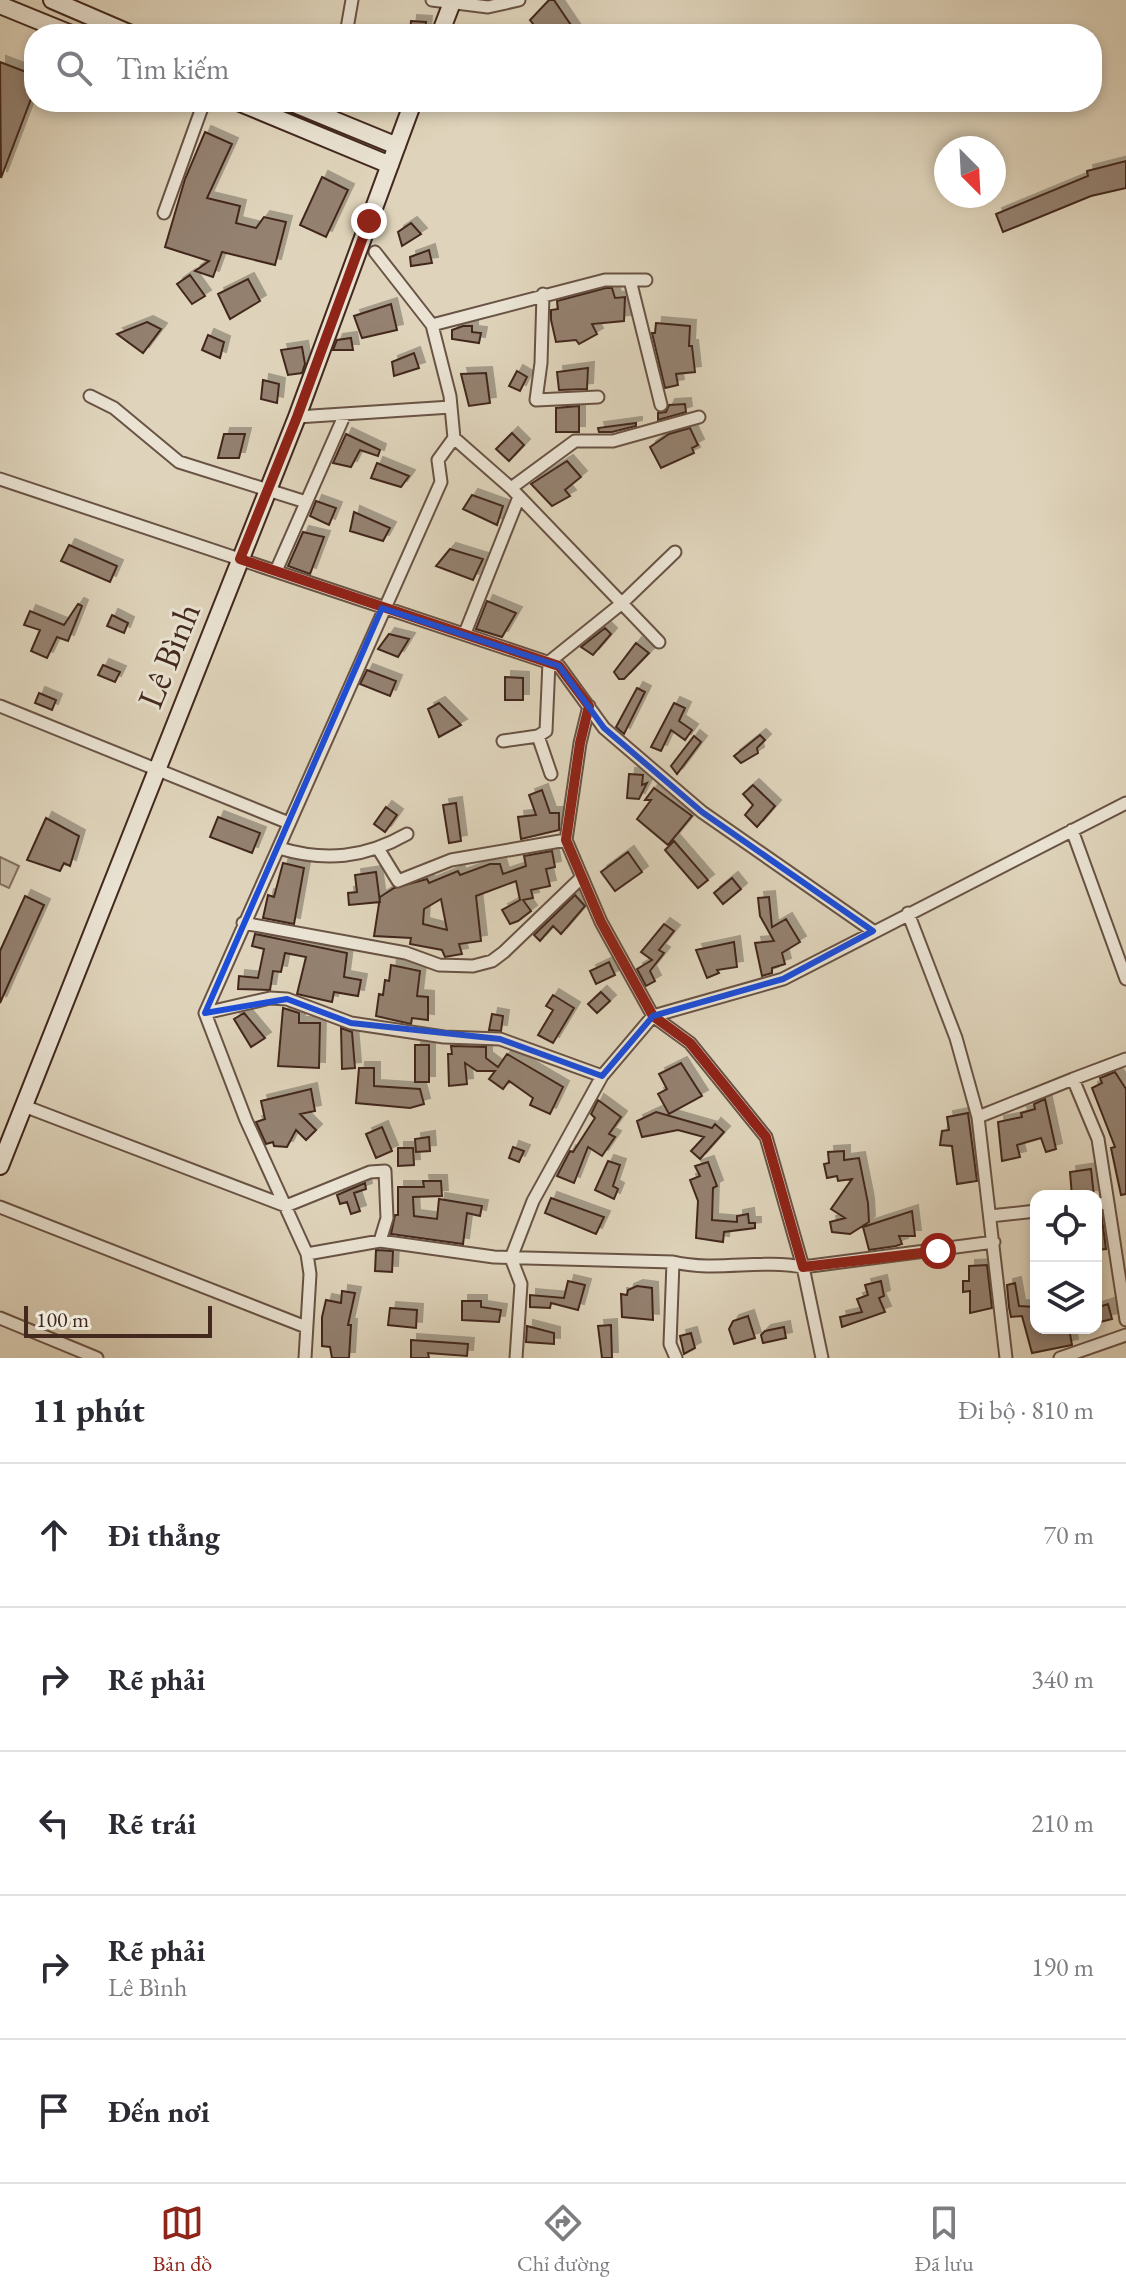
<!DOCTYPE html>
<html lang="vi">
<head>
<meta charset="utf-8">
<style>
	body { margin:0; font-family:"EB Garamond",serif; background:#f7f7f7; color:#2b2b33 }
	.controls { position:absolute; right:24px; bottom:24px; display:grid; overflow:hidden; border-radius:16px; box-shadow:0 4px 12px #0003 }
	.controls button { width:72px; height:72px; display:grid; place-items:center; padding:0; border:0; border-bottom:2px solid #e1e1e2; background:#fff; color:#2b2b33; font:40px sans-serif }
	.compass { position:absolute; left:934px; top:136px; width:72px; height:72px; border-radius:50%; background:#fff; box-shadow:0 4px 12px #0003; rotate:156deg }
	.scale { position:absolute; left:24px; bottom:20px; width:188px; box-sizing:border-box; padding-left:8px; border:4px solid #42281d; border-top:0; font-size:22px; line-height:28px; white-space:nowrap; color:#42281d; -webkit-text-stroke:6px #eae3d3; paint-order:stroke }
	.stop { position:absolute; width:24px; height:24px; margin:-18px; border:6px solid #8f2418; border-radius:50%; background:#fff }
	.stop.end { background:#8f2418; border-color:#fff; box-shadow:0 2px 8px #0008 }
	.list { margin:0; padding:0; list-style:none }
	h2 { display:flex; justify-content:space-between; align-items:center; height:104px; margin:0; padding:0 32px; font-size:34px }
	h2 small { font-size:26px; font-weight:400; color:#7c7c81 }
	.list li { display:grid; grid-template-columns:52px 1fr auto; gap:24px; align-items:center; box-sizing:border-box; height:144px; padding:0 32px; border-top:2px solid #e1e1e2 }
	.list b { display:block; font-size:30px; white-space:nowrap }
	.list p { margin:0; font-size:26px; white-space:nowrap; color:#7c7c81 }
	.list em { font-size:26px; font-style:normal; color:#7c7c81 }
	.icon { flex:none; width:44px; height:44px; fill:none; stroke:currentColor; stroke-width:2; stroke-linecap:round; stroke-linejoin:round }
	.map { position:relative; flex:none; width:1126px; height:1358px; overflow:hidden }
	.search { position:absolute; background:#fff; box-shadow:0 4px 12px #0003; left:24px; right:24px; top:24px; height:88px; display:flex; align-items:center; gap:20px; box-sizing:border-box; padding:0 28px; border-radius:32px; color:#7c7c81; font-size:30px }
	.sheet { height:824px; background:#fff }
	nav { display:flex; justify-content:space-around; align-items:center; box-sizing:border-box; height:112px; border-top:2px solid #e1e1e2; background:#fff; font-size:22px; color:#7c7c81 }
	nav a { display:grid; justify-items:center; gap:4px }
	nav .on { color:#8f2418 }
	.map>svg:first-child { display:block }
</style>
</head>
<body>
<div class="map">
<svg width="1126" height="1358" viewBox="0 0 1126 1358">
	<defs>
		<filter id="shadow"><feDropShadow dx="6" dy="-6" stdDeviation="0" flood-color="#0004"/></filter>
	</defs>
	<rect width="100%" height="100%" fill="#dfd4bb"/>
	<filter id="stains"><feTurbulence type="fractalNoise" baseFrequency=".0025" numOctaves="4"/><feColorMatrix values="0 0 0 0 .2 0 0 0 0 .09 0 0 0 0 .02 0 0 0 .5 -.17"/></filter>
	<radialGradient id="worn" r=".72"><stop offset=".6" stop-color="#630" stop-opacity="0"/><stop offset="1" stop-color="#630" stop-opacity=".3"/></radialGradient>
	<path fill="#c4b7a0" stroke="#83705e" stroke-width="2" d="M0,857L19,866L9,888L0,884Z"/>
	<path fill="#94816f" stroke="#42281d" stroke-width="2" fill-rule="evenodd" filter="url(#shadow)" d="M549,0H554L577,34H541L530,20Z
		M411,21L426,22L425,34H410Z
		M0,62L34,75V91L1,178Z
		M205,132L232,144L207,198L240,206L236,223L256,228L264,217L286,222L275,265L222,252L213,277L195,271L209,261L165,247L185,179Z
		M1126,161V188L1091,196L1003,232L996,214L1088,176L1087,171Z
		M322,177L348,190L326,237L300,225Z
		M411,223L421,234L402,246L398,232Z
		M429,250L432,263L411,266L410,257Z
		M190,275L205,296L192,304L177,284Z
		M248,279L260,301L230,319L218,294Z
		M606,288H612L615,298L625,297L624,321L592,324L597,334L579,344L576,340L556,342L551,320V310L558,309L557,301Z
		M391,304L397,330L362,338L354,316Z
		M147,322L161,329L143,353L117,334Z
		M656,323L690,326L689,346H692L695,372L676,374L678,385L665,388L652,333H655Z
		M463,326H472V332L481,333L479,343L452,339V330Z
		M208,335L224,342L220,358L202,350Z
		M351,338L353,350H333L337,340Z
		M302,347L305,364L302,373L288,375L281,350Z
		M414,353L419,368L394,376L392,362Z
		M588,368L587,389L559,390L557,372Z
		M517,371L527,377L520,391L509,386Z
		M486,373L490,403L469,406L461,374Z
		M263,380L279,384L277,403L261,399Z
		M685,404L686,412L658,420V413L666,412L669,405Z
		M579,406V432H556V408Z
		M636,423V426L612,432H599L598,428Z
		M690,428L698,445L692,448L694,453L661,468L650,447L669,434Z
		M512,433L524,445L509,461L496,449Z
		M224,434H245L239,458H218Z
		M346,434L380,450L378,456L360,450L351,467L333,463Z
		M567,461L581,477L565,490L570,496L552,506L531,484Z
		M377,463L409,476L401,487L371,478Z
		M472,495L503,506L497,525L463,509Z
		M316,501L336,508L329,525L310,516Z
		M354,512L390,528L383,541L350,531Z
		M303,532L324,537L310,574L288,566Z
		M69,545L117,566L110,582L61,561Z
		M450,549L483,559L473,580L436,566Z
		M487,601L516,613L502,637L476,629Z
		M78,604L82,606L68,641L57,637L47,658L31,651L40,630L24,625L30,611L64,625Z
		M112,615L128,623L124,633L107,626Z
		M605,628L611,634L593,655L581,647Z
		M389,634L409,639L398,657L378,649Z
		M636,643L649,653L624,679H619L614,672Z
		M103,665L120,672L115,682L98,675Z
		M367,670L396,681L390,696L360,684Z
		M505,677L523,678V700H505Z
		M637,688L645,692L624,734L616,727Z
		M39,693L56,700L52,710L35,703Z
		M439,703L461,725L439,737L428,709Z
		M674,703L685,708L679,721L692,730L685,740L671,730L661,751L651,747Z
		M760,735L765,740L757,748L758,753L741,763L734,756Z
		M694,736L701,742L677,774L671,766Z
		M629,774L643,775L642,785L647,783L639,799L627,798Z
		M753,785L775,806L757,827L745,815L753,805L743,794Z
		M654,788L692,816L668,845L637,819L651,800H645Z
		M542,790L550,813H559V830L521,839L518,817L536,815L529,795Z
		M456,803L461,841L449,843L443,805Z
		M386,807L397,815L385,832L374,824Z
		M218,817L260,833L252,853L210,837Z
		M46,818L79,836L70,866L64,863L60,871L27,860Z
		M674,841L708,880L698,888L665,850Z
		M552,851L555,867L546,869L550,886L531,890L533,898L523,900L531,911L518,921L510,924L502,910L520,900L516,881L476,896L481,941L459,944L462,954L445,957L442,950L410,944L411,938L374,936L380,897L394,888L427,879L429,883L458,871L460,875L490,864H500L503,874L526,866L524,856ZM441,899L447,930L423,924L424,909Z
		M628,852L642,872L615,891L601,872Z
		M283,863L304,868L294,924L263,918L268,895L274,897Z
		M376,872L380,902L349,905L348,893L357,892L355,875Z
		M732,878L741,889L723,904L714,893Z
		M575,895L585,906L561,934L553,926L540,941L534,935Z
		M25,896L44,905L0,1003V951Z
		M769,897L772,927L786,919L800,942L782,953L785,964L772,968V973L762,976L755,943L774,941L760,916L758,898Z
		M664,924L674,931L659,950L664,953L650,971L655,981L646,986L637,969L652,960L641,952Z
		M255,934L347,953L344,977L361,980L358,996L334,992L332,1002L297,994L306,957L285,953L281,972L273,971L270,990L238,989L239,976L258,978L264,949L252,946Z
		M734,942L737,967L717,970L719,973L707,978L696,950Z
		M609,962L615,975L596,984L590,971Z
		M391,965L420,971L417,996L428,997V1020L412,1018L411,1024L376,1016L379,994L383,995L385,980L389,981Z
		M601,992L610,1001L597,1013L588,1004Z
		M553,995L574,1008L553,1043L538,1035L553,1010L546,1006Z
		M283,1008L299,1013V1023H320L319,1068L278,1066Z
		M244,1013L265,1038L251,1047L234,1019Z
		M492,1014L503,1016L501,1031L489,1030Z
		M341,1028L352,1032L355,1068L342,1069Z
		M415,1045H429V1082H415Z
		M451,1046L486,1047V1058L498,1067L507,1054L563,1087L550,1114L530,1105L533,1098L509,1081L503,1089L489,1079L495,1071H477L465,1063L467,1084L449,1086L448,1054H452Z
		M681,1063L702,1096L669,1114L658,1094L667,1089L659,1074Z
		M359,1068H374V1086L420,1089L424,1104L410,1108L356,1103Z
		M1115,1072L1126,1089V1194L1121,1195L1111,1148L1115,1147L1092,1088L1102,1083L1100,1078Z
		M311,1089L315,1111L300,1114L316,1130L306,1140L296,1130L287,1147L274,1146L273,1142L266,1144L256,1122L265,1119L261,1101Z
		M1045,1099L1056,1149L1046,1152L1041,1138L1017,1145L1020,1157L1002,1161L998,1122L1022,1117L1021,1113L1035,1109L1034,1104Z
		M598,1100L621,1117L609,1134L615,1137L602,1156L588,1147L574,1183L557,1176L570,1151L573,1152L595,1118L591,1114Z
		M656,1112L712,1128L715,1124L724,1132L700,1159L691,1151L704,1137L678,1130L642,1137L637,1121Z
		M968,1113L977,1181L957,1184L952,1146L940,1145L942,1131L949,1130L947,1117Z
		M382,1127L392,1151L376,1158L366,1134Z
		M429,1137L430,1151L416,1152L415,1139Z
		M513,1147L524,1151L519,1162L509,1158Z
		M398,1148H413L414,1165L398,1166Z
		M844,1151V1160L859,1158L868,1203L869,1222L850,1234L832,1232L830,1222L845,1218L831,1209L852,1179L838,1181L837,1176L827,1178L824,1164L829,1163L828,1152Z
		M608,1161L620,1165L613,1186L618,1189L614,1199L595,1190Z
		M708,1162L717,1186L713,1188L712,1220L737,1222V1216L748,1214L749,1223H755V1228L724,1232L723,1242L696,1238L698,1201L690,1180L700,1176L695,1166Z
		M1091,1169L1094,1196H1072L1070,1172Z
		M423,1181H441L442,1196L413,1197L414,1216L437,1219L439,1199L482,1206L480,1216L467,1213L463,1244L391,1234L395,1215H398V1187H424Z
		M365,1183L366,1189L354,1193L360,1211L351,1214L347,1202L340,1204L337,1195Z
		M551,1198L604,1217L596,1234L545,1213Z
		M912,1211L915,1236H899L902,1244L896,1246L869,1250L863,1227Z
		M1096,1212H1101L1106,1249L1096,1250Z
		M376,1250L393,1251L392,1272L375,1271Z
		M987,1265L992,1308L970,1313V1291L963,1292V1281H969V1266Z
		M568,1281L585,1285L578,1310L551,1303L550,1308L530,1307V1295L564,1298Z
		M881,1281L884,1296L879,1298L885,1312L842,1327L840,1317L862,1312L857,1299L868,1295L865,1285Z
		M1015,1283L1019,1306L1036,1307V1328H1069L1072,1345L1032,1353L1022,1316L1011,1317L1009,1307L1007,1285Z
		M637,1286L652,1288L653,1320L622,1317L621,1294L627,1295L628,1290Z
		M342,1291L355,1293L348,1325H351L349,1358H332L330,1347L322,1346V1317L326,1300L341,1303Z
		M462,1301H481V1307L501,1310L499,1322L462,1320Z
		M1108,1304L1112,1319L1096,1323V1308Z
		M390,1308L417,1310L416,1328L388,1325Z
		M748,1316L755,1338L734,1344L729,1329L733,1321Z
		M611,1325L612,1358H602L598,1326Z
		M527,1326L554,1333V1344L526,1342Z
		M784,1327L786,1338L763,1343L761,1335L765,1331Z
		M691,1333L695,1348L684,1354L680,1336Z
		M411,1340L468,1344L467,1356L428,1353L429,1358H411Z"/>
	<g fill="none" stroke-linecap="round" stroke-linejoin="round">
		<g stroke="#695344" stroke-width="15">
			<path id="street" d="M432,0L488,7L519,0
				M346,34L352,0
				M330,119L333,102
				M164,213L204,102
				M630,280L661,405
				M543,294L541,363L536,400L598,397
				M432,325L605,280H646
				M90,396L114,408L179,462L306,502
				M297,417L451,407
				M454,438L511,488L659,642
				M0,479L559,666L604,728L702,812L873,931
				M511,488L575,441H613L699,417
				M276,571L345,414
				M465,633L519,497
				M0,706L289,823
				M589,706L580,743L566,840L601,922L653,1016L690,1043L766,1137L803,1267L822,1358
				M538,736L551,774
				M503,741L538,736L546,731L549,662L621,604L675,552
				M1072,830L1126,979
				M279,848C325,862 365,858 407,834
				M379,850L398,881L451,860L566,840
				M908,913L956,1038L978,1117L1006,1358
				M243,923L406,953L439,965L473,966L492,961L504,952L581,878
				M205,1013L270,998L287,999L351,1023L444,1037L500,1039L602,1076L653,1016L783,979L1126,803
				M24,1106L286,1206L370,1172L385,1171L387,1218L380,1241
				M978,1117L1073,1079
				M1108,1203L1126,1320
				M1096,1204L1108,1203L1098,1139L1073,1079L1126,1059
				M0,1207L306,1327
				M990,1216L1036,1211
				M307,1254L380,1241L494,1257L673,1262C716,1272 760,1259 803,1267L994,1242
				M673,1262L670,1344L676,1358
				M0,1318L97,1358
				M305,1358L310,1274L307,1254L246,1120L205,1013L441,482L438,460L454,438L450,396L432,325L375,252
				M516,1358L521,1284L511,1258L533,1201L602,1076
				M1060,1358L1126,1335"/>
		</g>
		<g stroke="#42281d" stroke-width="20">
			<path id="secondary" d="M52,0L131,34
				M0,5L71,34
				M440,34L453,0
				M238,102L390,165
				M290,102L397,146
				M0,1166L297,417L413,102"/>
		</g>
		<use href="#street" stroke="#eae3d3" stroke-width="11"/>
		<use href="#secondary" stroke="#eae3d3" stroke-width="16"/>
	</g>
	<g fill="none" stroke-linecap="round" stroke-linejoin="round">
		<path stroke="#8f2418" stroke-width="10" d="M369,221L297,417L240,559L559,666L589,706L580,743L566,840L601,922L653,1016L690,1043L766,1137L803,1267L938,1251"/>
	</g>
	<path fill="none" stroke="#1d4ed8" stroke-width="6" stroke-linejoin="round" d="M382,608L559,666L604,728L702,812L873,931L783,979L653,1016L602,1076L500,1039L351,1023L287,999L205,1013Z"/>
	<g text-anchor="middle" stroke-width="6" stroke-linejoin="round" paint-order="stroke">
		<g font-size="36" fill="#42281d" stroke="#eae3d3">
			<text transform="translate(168 655) rotate(-68)" y="13">Lê Bình</text>
		</g>
	</g>
	<rect width="100%" height="100%" filter="url(#stains)"/>
	<rect width="100%" height="100%" fill="url(#worn)"/>
</svg>
<div class="controls">
<button><svg class="icon" aria-label="locate" viewBox="0 0 24 24"><circle cx="12" cy="12" r="6"/><path d="M12 2v4M12 18v4M2 12h4M18 12h4"/></svg></button>
<button><svg class="icon" aria-label="layers" viewBox="0 0 24 24"><path d="M12 4l9 5-9 5-9-5zM3 14l9 5 9-5"/></svg></button>
</div>
<svg class="compass" viewBox="-18 -18 36 36"><path d="M0-13l5 13h-10z" fill="#e53935"/><path d="M0 13l5-13h-10z" fill="#7c7c81"/></svg>
<div class="scale">100 m</div>
<div class="stop" style="left:938px;top:1251px"></div>
<div class="stop end" style="left:369px;top:221px"></div>
<div class="search"><svg class="icon" aria-label="search" viewBox="0 0 24 24"><circle cx="10" cy="10" r="6"/><path d="M15 15l6 6"/></svg>Tìm kiếm</div>
</div>
<section class="sheet">
<h2>11 phút<small>Đi bộ · 810 m</small></h2>
<ul class="list">
<li><svg class="icon" aria-label="ahead" viewBox="0 0 24 24"><path d="M12 20V5M6 11l6-6 6 6"/></svg><div><b>Đi thẳng</b></div><em>70 m</em></li>
<li><svg class="icon" aria-label="right" viewBox="0 0 24 24"><path d="M7 20v-9h11M14 6l5 5-5 5"/></svg><div><b>Rẽ phải</b></div><em>340 m</em></li>
<li><svg class="icon" aria-label="left" viewBox="0 0 24 24"><path d="M17 20v-9H6M10 6l-5 5 5 5"/></svg><div><b>Rẽ trái</b></div><em>210 m</em></li>
<li><svg class="icon" aria-label="right" viewBox="0 0 24 24"><path d="M7 20v-9h11M14 6l5 5-5 5"/></svg><div><b>Rẽ phải</b><p>Lê Bình</p></div><em>190 m</em></li>
<li><svg class="icon" aria-label="arrive" viewBox="0 0 24 24"><path d="M6 21V4h12l-3 4 3 4H6"/></svg><div><b>Đến nơi</b></div></li>
</ul>
</section>
<nav>
<a class="on"><svg class="icon" aria-label="map" viewBox="0 0 24 24"><path d="M3 6l6-2 6 2 6-2v14l-6 2-6-2-6 2zM9 4v14M15 6v14"/></svg>Bản đồ</a>
<a><svg class="icon" aria-label="directions" viewBox="0 0 24 24"><path d="M12 3l9 9-9 9-9-9zM9 14v-3h6M13 9l2 2-2 2"/></svg>Chỉ đường</a>
<a><svg class="icon" aria-label="saved" viewBox="0 0 24 24"><path d="M7 4h10v16l-5-4-5 4z"/></svg>Đã lưu</a>
</nav>
</body>
</html>
